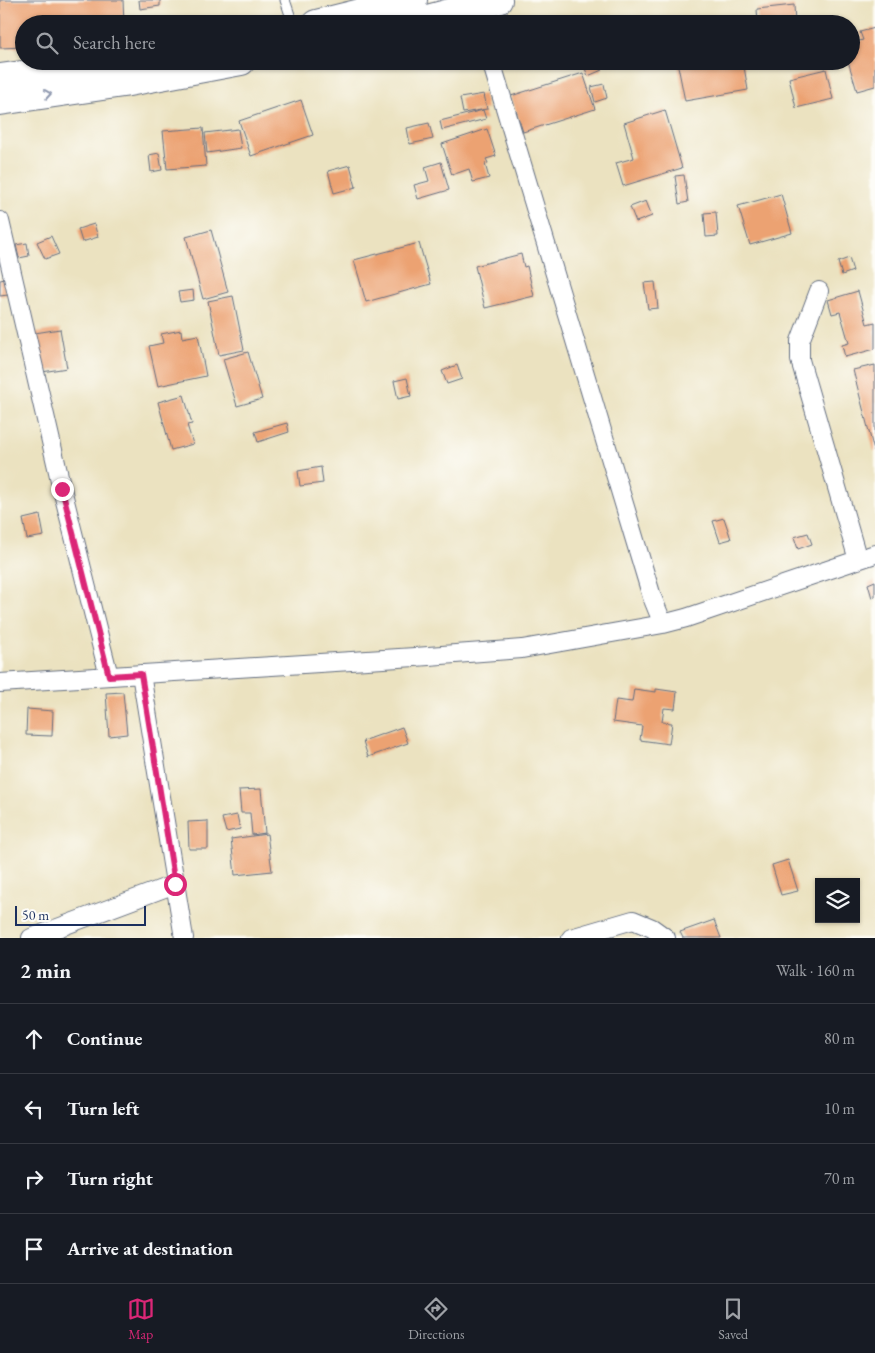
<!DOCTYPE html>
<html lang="en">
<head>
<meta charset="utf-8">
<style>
	body { margin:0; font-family:"EB Garamond",serif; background:#242831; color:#f1f3f6 }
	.controls { position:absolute; right:15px; bottom:15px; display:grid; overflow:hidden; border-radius:0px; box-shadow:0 1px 4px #0004 }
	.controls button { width:45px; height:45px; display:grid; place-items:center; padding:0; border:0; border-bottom:1px solid #363941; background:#171b24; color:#f1f3f6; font:25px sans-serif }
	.scale { position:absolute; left:15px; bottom:12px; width:131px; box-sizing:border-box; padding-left:5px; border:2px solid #1b2f5e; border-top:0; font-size:14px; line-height:18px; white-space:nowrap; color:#1b2f5e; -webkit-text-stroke:4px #fdfcf7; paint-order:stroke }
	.stop { position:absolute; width:15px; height:15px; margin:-11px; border:4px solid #db2777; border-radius:50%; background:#fff }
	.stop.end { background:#db2777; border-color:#fff; box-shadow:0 1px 5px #0008 }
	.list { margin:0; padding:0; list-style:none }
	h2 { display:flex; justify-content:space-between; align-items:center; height:65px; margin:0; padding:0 20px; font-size:21px }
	h2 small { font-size:16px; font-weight:400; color:#9ea1a6 }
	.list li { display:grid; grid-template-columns:32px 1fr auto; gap:15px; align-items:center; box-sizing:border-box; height:70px; padding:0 20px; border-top:1px solid #363941 }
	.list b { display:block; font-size:19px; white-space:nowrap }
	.list em { font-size:16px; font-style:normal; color:#9ea1a6 }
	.icon { flex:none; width:28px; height:28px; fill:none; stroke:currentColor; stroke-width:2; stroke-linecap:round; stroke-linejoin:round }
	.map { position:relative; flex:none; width:875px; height:938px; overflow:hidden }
	.search { position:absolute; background:#171b24; box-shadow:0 1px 4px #0004; left:15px; right:15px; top:15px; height:55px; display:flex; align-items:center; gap:12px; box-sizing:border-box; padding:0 18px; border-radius:28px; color:#9ea1a6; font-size:19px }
	.sheet { height:345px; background:#171b24 }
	nav { display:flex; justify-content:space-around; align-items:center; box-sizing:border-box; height:70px; border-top:1px solid #363941; background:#171b24; font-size:14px; color:#9ea1a6 }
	nav a { display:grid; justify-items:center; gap:2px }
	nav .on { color:#db2777 }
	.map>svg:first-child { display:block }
</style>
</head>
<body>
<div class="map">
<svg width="875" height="938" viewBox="0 0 875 938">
	<rect width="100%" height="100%" fill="#fdfcf7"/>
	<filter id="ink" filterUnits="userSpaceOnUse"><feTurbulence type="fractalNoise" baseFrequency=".02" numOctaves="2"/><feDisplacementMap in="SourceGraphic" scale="10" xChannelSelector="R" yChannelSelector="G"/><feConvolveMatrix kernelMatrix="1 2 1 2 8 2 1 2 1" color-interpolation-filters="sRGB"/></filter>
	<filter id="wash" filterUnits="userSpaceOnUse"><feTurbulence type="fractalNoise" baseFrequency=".0096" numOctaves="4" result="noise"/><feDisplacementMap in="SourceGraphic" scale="20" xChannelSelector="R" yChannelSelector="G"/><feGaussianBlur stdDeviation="1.12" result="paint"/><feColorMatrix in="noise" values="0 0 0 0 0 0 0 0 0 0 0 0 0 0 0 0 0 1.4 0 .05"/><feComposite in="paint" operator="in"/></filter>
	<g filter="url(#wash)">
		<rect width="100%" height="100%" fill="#ebe2c0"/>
		<g id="blocks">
			<path fill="#eca272" d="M0,0H123L124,24H24V47L0,48Z
				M139,0H160V6L140,9Z
				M794,5L795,24H758L757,9Z
				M875,28V86L857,91L848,61H851V43L863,40L860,32Z
				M595,61H599L602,70L588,76L584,66Z
				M677,61H743L748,90L685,101Z
				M826,69L833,99L796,108L789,78Z
				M583,73L595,109L523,132L511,96Z
				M604,84L607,98L595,102L591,87Z
				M484,94L487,109L463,113L460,98Z
				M301,100L313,135L251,156L239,121Z
				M483,110L486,119L442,130L440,121Z
				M665,110L682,168L623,186L616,163L634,158L624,123Z
				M429,123L433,139L410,144L407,128Z
				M203,128L206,166L167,169L163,131Z
				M238,129L241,148L207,153L205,133Z
				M487,129L496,156L486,159L488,163L485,164L489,178L473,182L469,169L452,175L442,144Z
				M159,153L162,170L151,172L149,155Z
				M441,162L449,190L418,199L414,185L429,181L425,167Z
				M350,165L356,187L334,193L328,171Z
				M684,175L688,202L679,204L675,176Z
				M781,194L792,233L750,245L738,206Z
				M646,201L652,216L636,222L630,207Z
				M716,212L718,236L706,237L704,213Z
				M94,224L98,237L82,242L78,229Z
				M211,230L228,292L203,299L186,237Z
				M51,236L59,254L45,259L37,242Z
				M27,243L29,256L19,258L16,245Z
				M419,243L431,284L366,302L354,260Z
				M521,254L524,267L527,266L534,296L485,308L475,266Z
				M849,258L853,271L842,275L838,262Z
				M5,279L8,295L0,296V280Z
				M655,282L658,308L648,309L644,283Z
				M193,290L194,300L180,302L178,292Z
				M858,291L867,324L875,322V349L845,357L842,345L849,343L840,312L832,314L828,300Z
				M233,296L244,350L219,355L208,301Z
				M60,329L67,368L42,372L35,333Z
				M181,330L182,338L198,335L206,376L158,386L149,346L163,343L161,334Z
				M248,352L262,399L237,406L223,359Z
				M457,365L462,379L447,384L442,371Z
				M875,365V451H874L853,370Z
				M407,378L411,396L398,399L394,381Z
				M184,395L192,424L187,425L193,444L171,450L158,402Z
				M287,423L289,432L258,442L255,432Z
				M321,467L323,483L300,486L298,471Z
				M40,515L44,536L27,539L23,519Z
				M724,518L731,539L720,542L713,521Z
				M808,533L812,544L798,549L794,537Z
				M875,581V597L872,598L868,584Z
				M634,689L656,692V689L677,692L675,709L664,708L662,722L672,723L669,744L640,740L642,726L613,722L616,700L632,702Z
				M123,692L127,734L109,736L106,693Z
				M27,709L53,711L52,736L26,735Z
				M402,727L408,743L368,757L363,741Z
				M261,789L265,833L252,835L250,813H241L239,790Z
				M237,815L240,829L226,832L222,818Z
				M208,821V849H189L188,822Z
				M267,834L272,871L235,875L231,839Z
				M788,860L798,891L781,895L772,865Z
				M714,920L721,938H683L680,932Z"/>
		</g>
	</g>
	<g filter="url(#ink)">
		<use href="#blocks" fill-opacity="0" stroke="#646e80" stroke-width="1"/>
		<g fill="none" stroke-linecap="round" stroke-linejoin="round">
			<g stroke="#646e80" stroke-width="11">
				<path id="service" d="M285,0L293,24"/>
			</g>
			<g stroke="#646e80" stroke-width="20">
				<path id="minor" d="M475,6L480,24
					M491,61L652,597L663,624
					M0,221L62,489L109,676
					M819,291L800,341V360L858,560
					M141,674L184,938
					M0,683L415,657L522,649L663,624L686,618L875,554
					M31,938L175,884
					M571,938L633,920L652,928L666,938"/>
			</g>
			<g stroke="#646e80" stroke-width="30">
				<path id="trunk" d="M316,24L413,0
					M409,24L498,0
					M0,78L121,61
					M0,101L123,83L241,61"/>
			</g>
			<use href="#service" stroke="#fff" stroke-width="9"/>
			<use href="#minor" stroke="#fff" stroke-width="18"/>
			<use href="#trunk" stroke="#fff" stroke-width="28"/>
		</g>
		<defs><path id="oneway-chevron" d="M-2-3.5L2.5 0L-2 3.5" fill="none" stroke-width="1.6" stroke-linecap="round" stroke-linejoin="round" transform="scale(1.25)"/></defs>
		<use stroke="#8d97ae" href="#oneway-chevron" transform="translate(48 94) rotate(-9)"/>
	</g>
	<g fill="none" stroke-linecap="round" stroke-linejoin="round" filter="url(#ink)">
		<path stroke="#db2777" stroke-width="6" d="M62,489L109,676L141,674L175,884"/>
	</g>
</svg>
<div class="controls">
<button><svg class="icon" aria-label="layers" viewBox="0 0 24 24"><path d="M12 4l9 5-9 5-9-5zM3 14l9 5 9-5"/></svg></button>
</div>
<div class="scale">50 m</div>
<div class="stop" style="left:175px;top:884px"></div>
<div class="stop end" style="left:62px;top:489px"></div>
<div class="search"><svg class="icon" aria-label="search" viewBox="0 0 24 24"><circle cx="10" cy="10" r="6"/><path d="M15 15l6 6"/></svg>Search here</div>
</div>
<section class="sheet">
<h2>2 min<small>Walk · 160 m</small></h2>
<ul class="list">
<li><svg class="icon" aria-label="ahead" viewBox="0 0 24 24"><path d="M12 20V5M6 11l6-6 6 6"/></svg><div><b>Continue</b></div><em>80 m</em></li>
<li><svg class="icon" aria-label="left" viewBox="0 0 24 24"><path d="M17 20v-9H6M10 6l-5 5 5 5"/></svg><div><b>Turn left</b></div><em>10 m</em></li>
<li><svg class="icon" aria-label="right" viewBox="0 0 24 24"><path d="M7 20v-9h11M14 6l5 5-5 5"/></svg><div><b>Turn right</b></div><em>70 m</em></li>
<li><svg class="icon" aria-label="arrive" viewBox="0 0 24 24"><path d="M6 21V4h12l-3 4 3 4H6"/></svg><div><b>Arrive at destination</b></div></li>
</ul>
</section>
<nav>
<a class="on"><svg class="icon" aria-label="map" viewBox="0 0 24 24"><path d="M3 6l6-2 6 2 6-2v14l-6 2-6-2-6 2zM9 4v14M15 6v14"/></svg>Map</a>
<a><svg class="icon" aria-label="directions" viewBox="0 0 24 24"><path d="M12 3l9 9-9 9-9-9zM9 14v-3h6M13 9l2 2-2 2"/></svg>Directions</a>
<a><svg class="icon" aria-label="saved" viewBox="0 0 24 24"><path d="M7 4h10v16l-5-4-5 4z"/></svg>Saved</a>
</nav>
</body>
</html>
